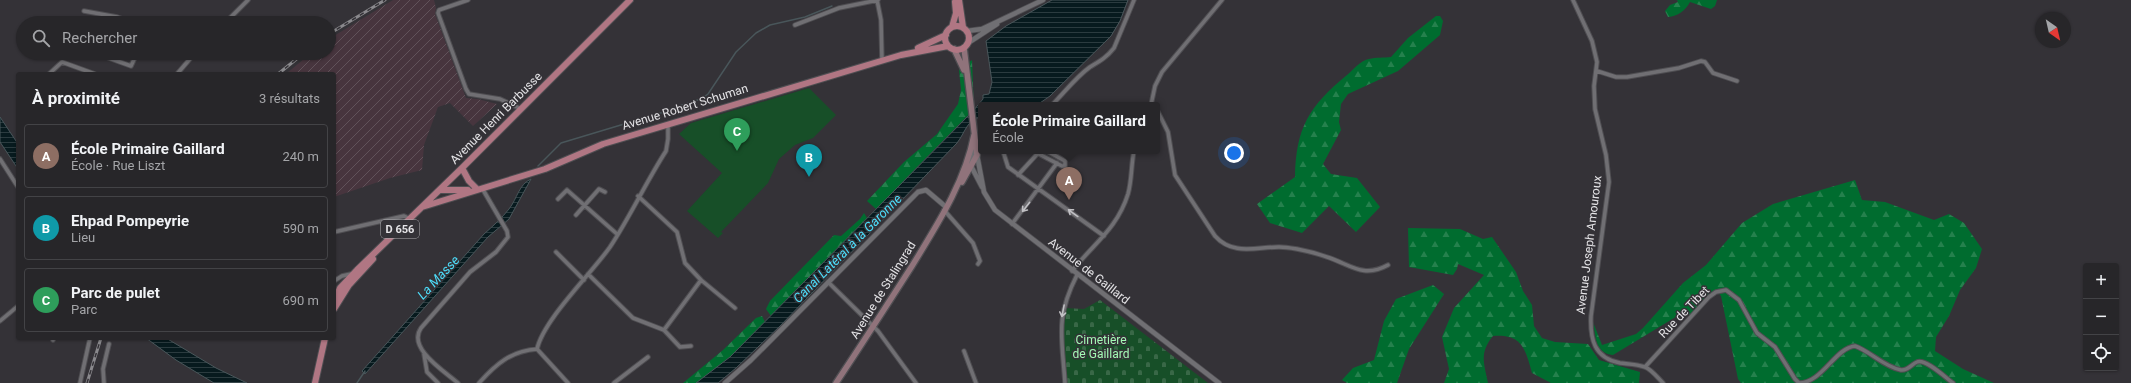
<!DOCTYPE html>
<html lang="fr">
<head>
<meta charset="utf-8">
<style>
	body { margin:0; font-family:Roboto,sans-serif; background:#333235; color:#f1f3f6 }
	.controls { position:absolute; right:12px; bottom:12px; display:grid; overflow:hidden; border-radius:4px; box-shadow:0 1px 3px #0004 }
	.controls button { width:36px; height:36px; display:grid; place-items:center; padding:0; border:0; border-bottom:1px solid #434346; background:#272629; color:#f1f3f6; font:20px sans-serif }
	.compass { position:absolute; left:2035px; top:12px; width:36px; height:36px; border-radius:50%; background:#272629; box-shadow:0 1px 3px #0004; rotate:146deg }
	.you { position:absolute; left:1234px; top:153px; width:14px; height:14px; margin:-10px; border:3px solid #fff; border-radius:50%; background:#1a73e8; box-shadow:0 0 0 6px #1a73e833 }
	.badge { display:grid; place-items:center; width:26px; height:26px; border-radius:50%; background:#d4b635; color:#fff; font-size:13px; font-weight:700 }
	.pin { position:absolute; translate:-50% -33px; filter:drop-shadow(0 1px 2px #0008) }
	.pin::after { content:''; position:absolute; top:21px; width:14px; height:12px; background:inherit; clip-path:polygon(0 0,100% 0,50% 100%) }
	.popup { position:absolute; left:978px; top:102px; width:182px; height:52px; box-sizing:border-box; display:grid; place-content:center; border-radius:4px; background:#272629; filter:drop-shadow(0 1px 3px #0005); font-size:13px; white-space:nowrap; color:#a4a5a8 }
	.popup b { font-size:15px; color:#f1f3f6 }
	.popup::after { content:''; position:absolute; left:50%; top:100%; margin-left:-8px; border:8px solid transparent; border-top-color:#272629 }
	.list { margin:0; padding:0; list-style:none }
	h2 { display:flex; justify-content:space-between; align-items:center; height:52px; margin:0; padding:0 16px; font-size:17px }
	h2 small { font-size:13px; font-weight:400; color:#a4a5a8 }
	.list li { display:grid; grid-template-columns:26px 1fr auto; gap:12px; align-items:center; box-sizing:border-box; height:64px; margin:0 8px 8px; padding:0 8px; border:1px solid #434346; border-radius:4px }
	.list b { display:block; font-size:15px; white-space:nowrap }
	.list p { margin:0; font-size:13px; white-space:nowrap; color:#a4a5a8 }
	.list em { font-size:13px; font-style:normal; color:#a4a5a8 }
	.icon { flex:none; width:22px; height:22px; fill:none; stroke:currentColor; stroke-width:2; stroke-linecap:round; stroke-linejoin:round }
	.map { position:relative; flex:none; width:2131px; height:383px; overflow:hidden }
	.search { position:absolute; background:#272629; box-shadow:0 1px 3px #0004; left:16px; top:16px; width:320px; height:44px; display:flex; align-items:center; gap:10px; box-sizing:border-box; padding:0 14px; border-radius:22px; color:#a4a5a8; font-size:15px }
	.panel { position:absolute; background:#272629; box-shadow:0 1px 3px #0004; left:16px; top:72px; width:320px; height:268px; border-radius:4px }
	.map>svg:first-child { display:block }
</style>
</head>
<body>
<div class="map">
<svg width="2131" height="383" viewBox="0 0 2131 383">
	<defs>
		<pattern id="industrial-furrows" width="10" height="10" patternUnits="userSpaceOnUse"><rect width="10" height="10" fill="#47353e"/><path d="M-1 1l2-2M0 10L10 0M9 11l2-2" fill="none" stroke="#61525a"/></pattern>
		<pattern id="forest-firs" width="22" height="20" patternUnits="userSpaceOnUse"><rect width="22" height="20" fill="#006c2f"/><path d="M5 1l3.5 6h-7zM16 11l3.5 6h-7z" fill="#25814d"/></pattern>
		<pattern id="cemetery-stones" width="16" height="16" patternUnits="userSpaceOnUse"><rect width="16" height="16" fill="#174f28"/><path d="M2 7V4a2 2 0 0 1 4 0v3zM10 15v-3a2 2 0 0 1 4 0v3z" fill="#396847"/></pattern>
		<pattern id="water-rules" width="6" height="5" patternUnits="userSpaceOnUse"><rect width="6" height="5" fill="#071a1e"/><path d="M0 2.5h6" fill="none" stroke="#2b3b3f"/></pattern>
	</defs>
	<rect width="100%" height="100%" fill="#343237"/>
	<path fill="url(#industrial-furrows)" d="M393,0H434L436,8L435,14L466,98L478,99L497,104L473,126L450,103L438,107L424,145L422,170L390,178L334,197V74H286L311,53H329V39Z"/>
	<path fill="url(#forest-firs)" d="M1677,0H1717L1715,6L1711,9L1690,2C1685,11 1678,16 1668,17L1665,11L1670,5L1678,2Z
		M1436,16H1440L1443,21L1440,35L1398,71L1348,94L1341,104L1339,122L1341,130L1323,164L1331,174L1357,178L1380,207L1356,232L1329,206L1302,233L1270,223L1257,204L1295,177C1296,128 1309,106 1347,75C1353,70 1361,60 1369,59C1376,57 1384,58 1391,57L1408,38Z
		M972,60L974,109L876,209L867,201L904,162L937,134L958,104L961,90L959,70Z
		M1855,180L1862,200L1885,202L1934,220L1949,214L1964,223L1982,249L1976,268L1960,290L1949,316L1936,337L1935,351L1963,369L1994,383H1741L1738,379L1721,296L1716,290L1706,296L1690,315H1679L1613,355C1595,353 1596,338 1593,322L1602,345L1636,334L1643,328L1683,283L1706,265L1742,223L1773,204Z
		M864,213L867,218L771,316L766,309L770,301L834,235L841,236L860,219Z
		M1408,228L1460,229L1483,239L1492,237L1516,272L1523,291L1532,305L1534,326L1542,338L1555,342L1588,344L1599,360L1640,372L1639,383H1551L1532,373C1525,348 1522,334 1493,336C1479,353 1484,363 1488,383H1444L1449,369L1442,337L1454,308L1484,275L1458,264L1457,269L1453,275L1409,267Z
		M1433,285L1444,294L1409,349L1397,383H1347L1342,380L1353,368L1374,360L1384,321L1396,299Z
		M762,316L765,322L730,357L699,381L696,383H683L723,350L756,318Z"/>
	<path fill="url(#cemetery-stones)" d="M1100,300L1208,383H1066L1062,329L1065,308L1084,309Z"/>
	<path fill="#174f28" d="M809,88L836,115L813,138L795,145L779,159L768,183L721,232L723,233L718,238L687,211L722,173L679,134L691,123Z"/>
	<path fill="url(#water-rules)" stroke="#49565a" d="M1052,0H1128L1120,21L1111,36L1050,96L1037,105H981V117C967,119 965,133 957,143L780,326L736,368L718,383H696L730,357L973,111L983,99V95L989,94L992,82L986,41L1006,26Z
		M0,117L18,144V169L0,142Z
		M531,179L509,219L488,237L365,374L362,371L484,234C493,226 502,218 509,209C517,199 519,184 531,179Z
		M146,338H166L216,368L247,383H214L176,360Z"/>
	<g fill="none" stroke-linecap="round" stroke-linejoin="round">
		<path stroke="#49565a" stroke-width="1.5" d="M670,109L701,99L708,94L736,52L756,33L770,25L805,17L832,6
			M538,166L561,143L664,112
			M357,383L365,371"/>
		<g stroke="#4f4e52" stroke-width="5.5">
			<path id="minor" d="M468,0L439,10L438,13L466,89L469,94L500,99L521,109
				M877,0L881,20L882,61
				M1573,0L1592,41L1597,62L1594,86L1595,109L1606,155L1609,182L1591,316C1590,339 1594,358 1620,363C1628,364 1637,364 1645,367C1651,369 1658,378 1663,383
				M84,11L117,17L135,23
				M225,23L248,0
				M795,25L839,8L878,0
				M95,53L131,66L137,53
				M1597,71L1616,77H1627L1679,68L1701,61L1705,62L1713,73L1737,81
				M49,74L62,62L95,74
				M177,74L195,53
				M1052,105C1064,93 1076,77 1090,67C1100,61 1106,58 1114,48L1134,0
				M1151,105L1155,86L1162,72L1222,0
				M1157,110L1168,132L1175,175L1215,236C1233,256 1256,247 1279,247C1285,247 1291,248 1297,249C1308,251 1319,254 1330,258C1352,266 1364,278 1388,265
				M1003,151L1008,167L1104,236
				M1039,154L1062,166H1065V161L1047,151
				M0,159L18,187
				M1018,175L1040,151
				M558,199L567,190L617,234
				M944,210L973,243L980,261L978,264
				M576,215L599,189L605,192
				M1012,224L1057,163
				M334,232L404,216L410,219
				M556,252L584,280
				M1072,271C1094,243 1117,229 1128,194C1132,180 1131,165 1134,151
				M588,274L633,318L664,330L701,280L685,263L677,232L638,196
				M701,280L735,308
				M334,281L342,276L351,274
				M828,282L878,331L916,383
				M0,321L18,306
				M664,330L680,347L691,346
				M53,340L54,338
				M537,349C544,319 591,274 610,247C630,217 646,182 666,151L668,139V124
				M537,349L568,383
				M964,351L976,383
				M424,354L427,372L438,383
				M1645,367L1709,297L1716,292L1726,290L1739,300L1757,333L1775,347L1795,379L1799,383C1822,383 1835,348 1855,346C1870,351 1884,367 1901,370C1908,371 1912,364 1917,362C1925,358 1946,378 1953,383
				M80,383L90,338
				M104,383L103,369L109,344
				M458,383C444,371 407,348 421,328L470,272L496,252L508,237L507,231L482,188
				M479,383C496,364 511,351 537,349
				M614,383L648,357
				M1065,383C1062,337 1055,318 1077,275"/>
		</g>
		<g stroke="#4f4e52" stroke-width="6">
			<path id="tertiary" d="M967,31L982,29L1043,0
				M968,43L997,24
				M972,147L973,154L970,164L982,187
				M977,155L984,192L995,210L1219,383
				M725,383L751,360L918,192L926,190L946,207"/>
		</g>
		<g stroke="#4f4e52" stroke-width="8">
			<path id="secondary" d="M954,49L964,70
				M962,182L977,155L964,48
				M836,383C862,344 887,305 912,266C937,225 965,182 974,135"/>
		</g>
		<g stroke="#4f4e52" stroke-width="8">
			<path id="primary" d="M959,0L963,27
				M945 38a12 12 0 1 1 24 0a12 12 0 1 1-24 0Z
				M952,27L956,13L955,2
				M918,48L946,35
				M462,168L469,181L477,189
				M440,190H468
				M422,207L545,169L603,144L901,55L948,46
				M334,302L340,288L357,270L462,168L630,0
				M334,309L349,285L373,259
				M315,383L325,338"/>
		</g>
		<use href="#minor" stroke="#706f73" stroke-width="3.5"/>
		<use href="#tertiary" stroke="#706f73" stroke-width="4.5"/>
		<use href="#secondary" stroke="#90737b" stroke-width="5.5"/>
		<use href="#primary" stroke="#b07683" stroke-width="6"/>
		<g stroke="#8a898d" stroke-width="3">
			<path id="rail" d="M329,34L385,0
				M278,74L304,53
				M87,383L101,338"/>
		</g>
		<use href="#rail" stroke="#343237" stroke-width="1.5" stroke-dasharray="4.5" stroke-linecap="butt"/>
	</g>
	<defs><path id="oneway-shaft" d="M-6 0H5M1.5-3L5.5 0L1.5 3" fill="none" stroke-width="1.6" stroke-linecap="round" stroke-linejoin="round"/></defs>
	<g stroke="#c1c0c4">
		<use href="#oneway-shaft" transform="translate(1026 207) rotate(128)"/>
		<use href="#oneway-shaft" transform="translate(1073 213) rotate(-144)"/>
		<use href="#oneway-shaft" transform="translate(1063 311) rotate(101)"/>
	</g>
	<g text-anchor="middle" stroke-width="3" stroke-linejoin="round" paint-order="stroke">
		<rect fill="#343237" stroke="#afaeb2" stroke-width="1" x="381" y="220" width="38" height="18" rx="3"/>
		<g font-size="11" font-weight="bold" fill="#e4e3e6">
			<text x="400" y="233">D 656</text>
		</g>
		<g font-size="12" fill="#e4e3e6" stroke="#343237">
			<text transform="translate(685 107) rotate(-17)" y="4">Avenue Robert Schuman</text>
			<text transform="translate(496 118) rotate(-45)" y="4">Avenue Henri Barbusse</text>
			<text transform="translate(1589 245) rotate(-83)" y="4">Avenue Joseph Amouroux</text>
			<text transform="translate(1089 271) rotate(38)" y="4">Avenue de Gaillard</text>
			<text transform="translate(883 290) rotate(-58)" y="4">Avenue de Stalingrad</text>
			<text transform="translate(1684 312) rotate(-46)" y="4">Rue de Tibet</text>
		</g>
		<g font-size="12" fill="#a3fab5" stroke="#343237">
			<text x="1101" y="344">Cimetière<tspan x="1101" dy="14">de Gaillard</tspan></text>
		</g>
		<g font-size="13" font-style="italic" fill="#4ddefb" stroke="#343237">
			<text transform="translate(847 248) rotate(-45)" y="5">Canal Latéral à la Garonne</text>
			<text transform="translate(438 277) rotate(-47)" y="5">La Masse</text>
		</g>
	</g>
</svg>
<div class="controls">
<button>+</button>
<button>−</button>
<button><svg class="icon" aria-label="locate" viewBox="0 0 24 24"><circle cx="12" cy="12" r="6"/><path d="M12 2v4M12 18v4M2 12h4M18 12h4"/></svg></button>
</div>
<svg class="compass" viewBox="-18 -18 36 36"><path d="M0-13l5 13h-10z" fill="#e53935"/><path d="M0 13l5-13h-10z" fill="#a4a5a8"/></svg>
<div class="you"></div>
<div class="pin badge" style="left:1069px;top:200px;background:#8d6e63">A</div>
<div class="popup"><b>École Primaire Gaillard</b>École</div>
<div class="pin badge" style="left:809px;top:177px;background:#0f9aa8">B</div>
<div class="pin badge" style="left:737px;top:151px;background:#2e9e5b">C</div>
<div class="search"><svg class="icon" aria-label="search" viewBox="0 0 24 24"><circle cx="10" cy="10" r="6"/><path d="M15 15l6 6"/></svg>Rechercher</div>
<section class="panel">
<h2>À proximité<small>3 résultats</small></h2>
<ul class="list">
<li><span class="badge" style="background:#8d6e63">A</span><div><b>École Primaire Gaillard</b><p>École · Rue Liszt</p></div><em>240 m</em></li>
<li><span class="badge" style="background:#0f9aa8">B</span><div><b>Ehpad Pompeyrie</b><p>Lieu</p></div><em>590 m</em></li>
<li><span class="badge" style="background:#2e9e5b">C</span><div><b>Parc de pulet</b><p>Parc</p></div><em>690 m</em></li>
</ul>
</section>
</div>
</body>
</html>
